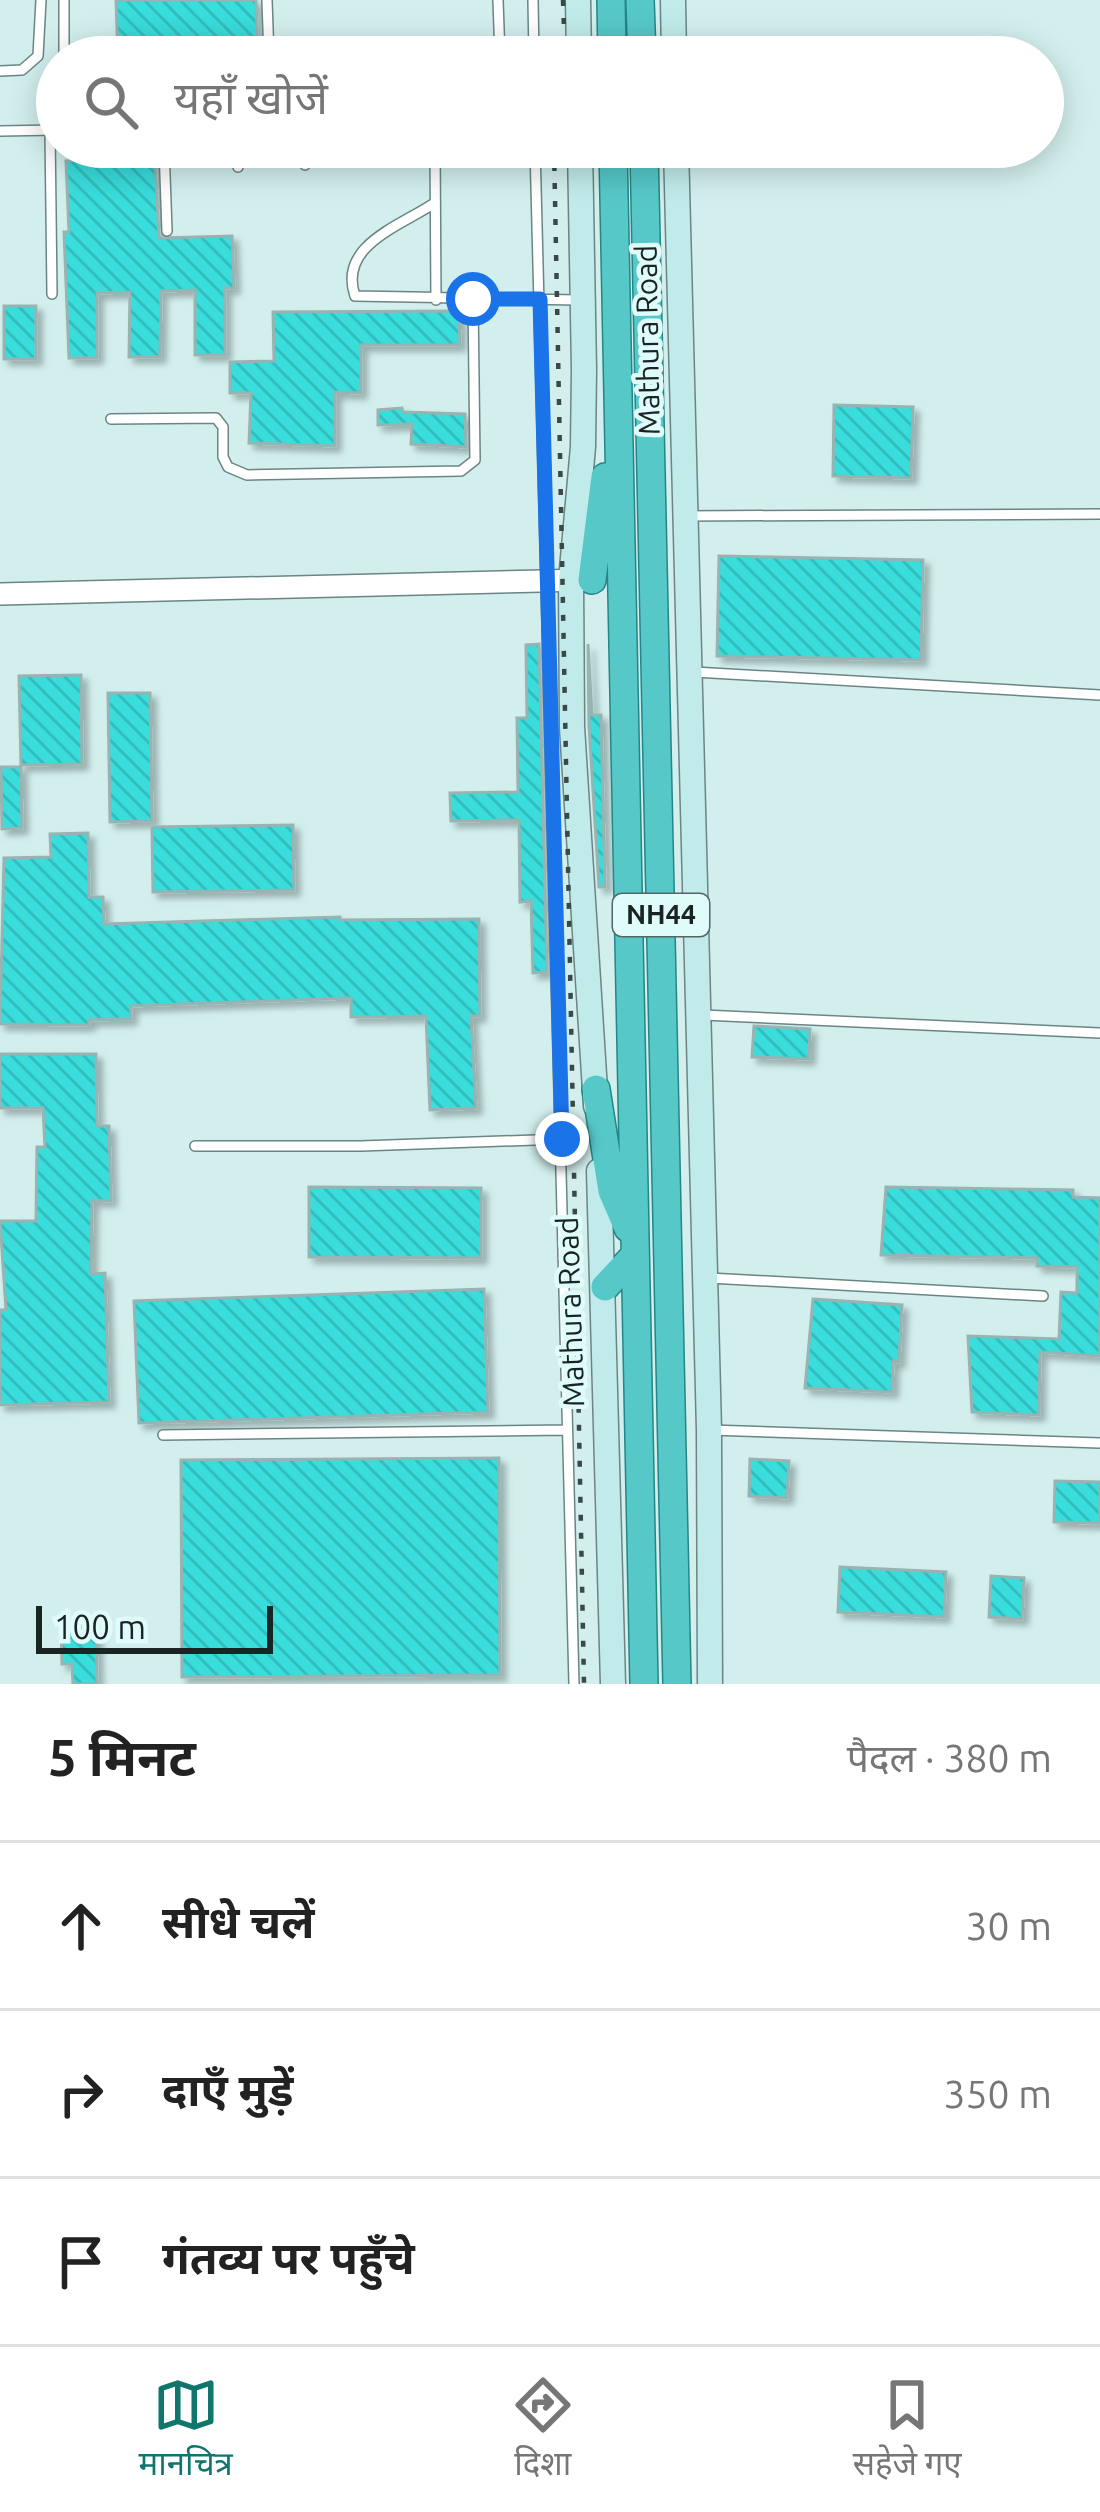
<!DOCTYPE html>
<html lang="hi">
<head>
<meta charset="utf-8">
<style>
	body { margin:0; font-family:Ubuntu,"Noto Sans Devanagari",sans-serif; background:#f2f2f2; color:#222 }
	.scale { position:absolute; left:36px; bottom:30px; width:237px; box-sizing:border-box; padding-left:12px; border:6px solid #192423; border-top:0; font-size:33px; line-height:42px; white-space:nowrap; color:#192423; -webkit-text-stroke:9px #dffcfb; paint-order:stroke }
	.stop { position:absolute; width:36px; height:36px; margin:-27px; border:9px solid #1a73e8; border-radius:50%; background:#fff }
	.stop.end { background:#1a73e8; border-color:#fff; box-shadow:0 3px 12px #0008 }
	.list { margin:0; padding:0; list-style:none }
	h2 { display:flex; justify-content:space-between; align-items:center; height:156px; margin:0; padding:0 48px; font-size:51px }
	h2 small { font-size:39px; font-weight:400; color:#767676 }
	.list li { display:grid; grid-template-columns:78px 1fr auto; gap:36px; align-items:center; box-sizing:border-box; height:168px; padding:0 48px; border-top:3px solid #e0e0e0 }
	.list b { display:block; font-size:45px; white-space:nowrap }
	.list em { font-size:39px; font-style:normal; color:#767676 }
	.icon { flex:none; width:66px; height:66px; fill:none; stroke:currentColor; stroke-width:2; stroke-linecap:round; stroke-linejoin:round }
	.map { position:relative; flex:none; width:1100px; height:1684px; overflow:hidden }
	.search { position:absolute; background:#fff; box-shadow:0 6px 30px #0003; left:36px; right:36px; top:36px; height:132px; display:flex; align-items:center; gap:30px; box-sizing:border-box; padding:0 42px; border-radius:66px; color:#767676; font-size:45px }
	.sheet { height:660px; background:#fff }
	nav { display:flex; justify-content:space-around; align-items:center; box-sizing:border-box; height:168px; border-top:3px solid #e0e0e0; background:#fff; font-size:33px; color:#767676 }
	nav a { display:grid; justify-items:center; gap:6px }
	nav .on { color:#0f766e }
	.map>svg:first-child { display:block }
</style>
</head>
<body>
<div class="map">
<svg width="1100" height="1684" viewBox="0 0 1100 1684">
	<defs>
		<pattern id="building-back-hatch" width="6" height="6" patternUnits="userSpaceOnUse" patternTransform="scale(3)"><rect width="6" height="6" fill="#39dddc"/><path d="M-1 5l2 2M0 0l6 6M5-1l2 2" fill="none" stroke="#32bebc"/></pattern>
		<filter id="shadow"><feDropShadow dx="5.5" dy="5.5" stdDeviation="3" flood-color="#0004"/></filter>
	</defs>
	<rect width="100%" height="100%" fill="#d2efee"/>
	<path fill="url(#building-back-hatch)" stroke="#97b3b2" stroke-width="3" filter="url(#shadow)" d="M116,0H256L258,57H118Z
		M155,158L159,238L232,236L234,288H225V355H195V290L161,291L160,357H129L130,292L97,293V358H69L64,232H69L66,161Z
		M4,306H36V359H4Z
		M459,311L460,345H361V393L335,392V446L249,443L251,393H230V362L274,361L273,312Z
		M834,405L913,407L911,478L833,476Z
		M402,408L403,412L465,414L466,447L411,444L412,424L378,425V410Z
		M719,556L923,560L921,660L717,656Z
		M539,644L547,972L533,973L531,901L520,902L519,820L451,821L450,793L518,792L517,718H527L526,645Z
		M588,644L592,715H601L605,887H599L589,726Z
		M81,675L82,764L21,765L19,676Z
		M108,693H150L152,821L110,822Z
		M1,767H21L22,828L2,829Z
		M293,825L294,890L153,892L152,827Z
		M88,833L89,897H103L104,924L340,917V920L479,919L480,1016H471L476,1108L430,1110L426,1016L351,1017V998L131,1006V1019L89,1020V1025L0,1024L4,858L51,857L50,834Z
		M754,1026L810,1029L809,1059L752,1057Z
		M0,1054H96L97,1126H109L111,1201L92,1200L91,1274L105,1273L109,1402L0,1405V1310H6L0,1221H36L37,1147H45L43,1108H0Z
		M309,1187L481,1188V1258L309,1257Z
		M886,1187L1073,1190V1197L1100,1198V1356L1040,1352L1039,1415L972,1412L968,1336L1059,1339L1061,1292L1077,1293V1267L1037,1266V1258L881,1255Z
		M484,1289L488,1412L139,1423L134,1301Z
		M813,1299L902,1305L899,1362L893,1361L892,1392L805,1388Z
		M499,1458L500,1675L182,1677L181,1460Z
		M750,1459L789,1461L787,1498L749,1496Z
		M1055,1481L1100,1482V1523L1054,1522Z
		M840,1567L946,1572L944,1617L838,1612Z
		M991,1576L1024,1578L1022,1619L989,1617Z
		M61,1625H96L97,1684H73L72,1664H62Z"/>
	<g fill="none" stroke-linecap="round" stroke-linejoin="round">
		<g stroke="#6a8584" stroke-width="12">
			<path id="service" d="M64,0V57
				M267,0L269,57
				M498,0L500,57
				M533,0L534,57
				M0,71L22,70L38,56L41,0
				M50,130L52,294
				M0,131L57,130
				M164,147L167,231
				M305,147V165
				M435,147L436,300
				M535,147L574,1684
				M238,167V147
				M433,204C398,227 338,246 355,296L578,300
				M111,419L216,418L223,427V457L228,467L247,475L461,471L475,460L473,299
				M685,516L1100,514
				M694,672L1100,695
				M703,1015L1100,1033
				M195,1146H361L562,1139
				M709,1278L1043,1296
				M710,1430L1100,1443
				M163,1435L567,1430"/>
		</g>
		<g stroke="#6a8584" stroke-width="24">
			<path id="tertiary" d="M0,594L584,580"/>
		</g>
		<g stroke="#6a8584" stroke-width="27">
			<path id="secondary" d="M578,0L579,57
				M673,0L674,57
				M580,147L584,370L583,447L571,580L572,727L596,1106
				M676,147L709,1430L710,1684
				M599,1171L613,1684"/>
		</g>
		<g stroke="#258685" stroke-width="30">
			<path id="trunk" d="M611,0L612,57
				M640,0L642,57
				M613,147L644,1684
				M644,147L677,1684
				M592,580L605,477
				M596,1089L612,1191L628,1228
				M605,1287L635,1255"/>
		</g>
		<use href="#service" stroke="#fff" stroke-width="9"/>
		<use href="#tertiary" stroke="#fff" stroke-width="21"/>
		<use href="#secondary" stroke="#c0ebea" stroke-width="24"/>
		<use href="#trunk" stroke="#56c8c8" stroke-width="27"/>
		<path stroke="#3a4847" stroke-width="4.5" stroke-dasharray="6 12" stroke-linecap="butt" d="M563,0L565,57
			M554,147L584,1684"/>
	</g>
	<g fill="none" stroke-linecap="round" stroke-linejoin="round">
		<path stroke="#1a73e8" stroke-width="15" d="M473,299H540L562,1139"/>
	</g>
	<g text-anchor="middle" stroke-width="9" stroke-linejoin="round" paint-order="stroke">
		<rect fill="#dffcfb" stroke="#546564" stroke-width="3" x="613" y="894" width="96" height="42" rx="9"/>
		<g font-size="27" font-weight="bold" fill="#192423">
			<text x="661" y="924">NH44</text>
		</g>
		<g font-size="30" fill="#192423" stroke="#dffcfb">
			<text transform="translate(648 340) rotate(-91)" y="10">Mathura Road</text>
			<text transform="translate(571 1312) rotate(-92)" y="10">Mathura Road</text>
		</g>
	</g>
</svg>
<div class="scale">100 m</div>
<div class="stop" style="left:473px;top:299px"></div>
<div class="stop end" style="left:562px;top:1139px"></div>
<div class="search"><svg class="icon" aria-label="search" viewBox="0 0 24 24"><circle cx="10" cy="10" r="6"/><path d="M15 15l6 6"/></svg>यहाँ खोजें</div>
</div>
<section class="sheet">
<h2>5 मिनट<small>पैदल · 380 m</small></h2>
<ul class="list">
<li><svg class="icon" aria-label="ahead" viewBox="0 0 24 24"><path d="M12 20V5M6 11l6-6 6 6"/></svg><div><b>सीधे चलें</b></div><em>30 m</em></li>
<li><svg class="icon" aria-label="right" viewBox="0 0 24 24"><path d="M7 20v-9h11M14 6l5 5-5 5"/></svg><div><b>दाएँ मुड़ें</b></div><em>350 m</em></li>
<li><svg class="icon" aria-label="arrive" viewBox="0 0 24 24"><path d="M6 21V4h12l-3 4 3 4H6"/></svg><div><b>गंतव्य पर पहुँचे</b></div></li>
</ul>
</section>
<nav>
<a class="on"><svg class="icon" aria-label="map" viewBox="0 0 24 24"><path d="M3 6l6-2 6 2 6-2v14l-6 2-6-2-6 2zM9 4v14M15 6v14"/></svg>मानचित्र</a>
<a><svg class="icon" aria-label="directions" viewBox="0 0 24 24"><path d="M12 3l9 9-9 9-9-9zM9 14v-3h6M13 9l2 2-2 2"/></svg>दिशा</a>
<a><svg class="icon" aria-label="saved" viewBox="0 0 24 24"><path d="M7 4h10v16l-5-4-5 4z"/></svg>सहेजे गए</a>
</nav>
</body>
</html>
